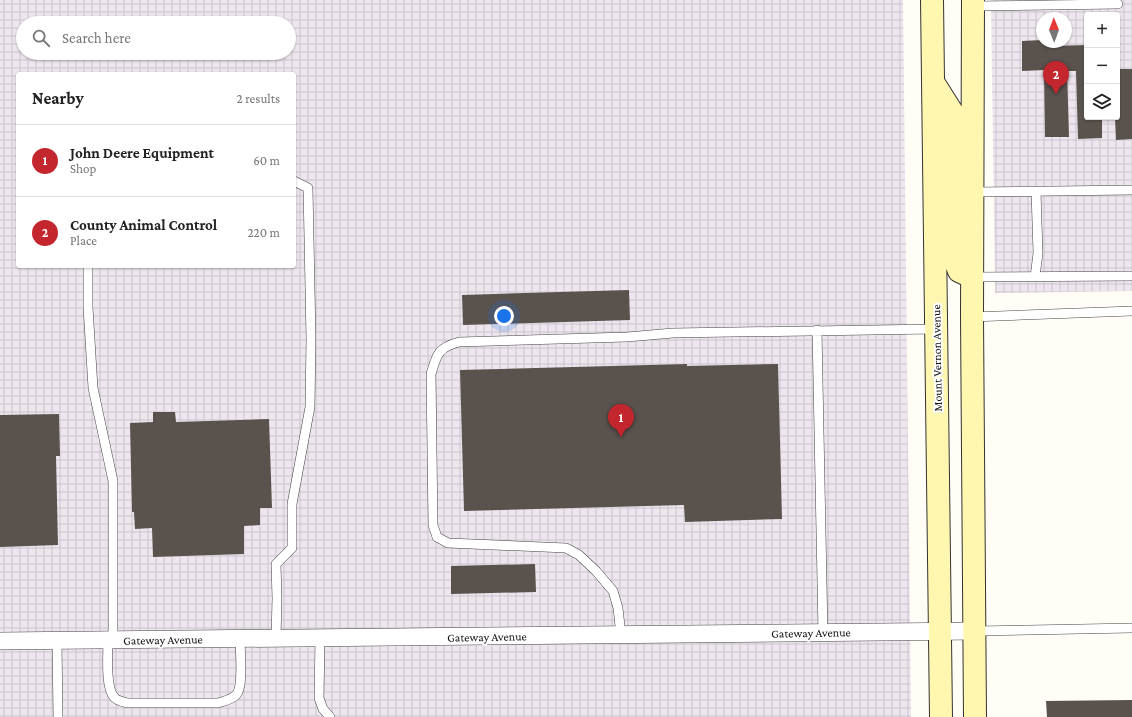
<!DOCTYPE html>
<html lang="en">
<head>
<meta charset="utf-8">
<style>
	body { margin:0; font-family:"Crimson Pro",serif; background:#f6f6f6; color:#222 }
	.controls { position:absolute; right:12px; top:12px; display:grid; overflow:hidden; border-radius:4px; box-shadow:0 1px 3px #0004 }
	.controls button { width:36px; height:36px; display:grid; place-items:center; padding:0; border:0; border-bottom:1px solid #e0e0e0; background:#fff; color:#222; font:20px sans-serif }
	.compass { position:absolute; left:1036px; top:12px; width:36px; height:36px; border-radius:50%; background:#fff; box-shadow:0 1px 3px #0004; rotate:359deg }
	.you { position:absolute; left:504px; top:316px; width:14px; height:14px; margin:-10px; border:3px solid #fff; border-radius:50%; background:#1a73e8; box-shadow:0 0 0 6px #1a73e833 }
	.badge { display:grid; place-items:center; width:26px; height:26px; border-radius:50%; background:#c4262e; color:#fff; font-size:13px; font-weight:700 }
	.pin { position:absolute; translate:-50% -33px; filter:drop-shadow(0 1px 2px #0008) }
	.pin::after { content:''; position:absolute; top:21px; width:14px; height:12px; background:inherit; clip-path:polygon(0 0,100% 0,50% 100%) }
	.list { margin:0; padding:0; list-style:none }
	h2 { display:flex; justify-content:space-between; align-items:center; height:52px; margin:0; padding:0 16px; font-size:17px }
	h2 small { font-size:13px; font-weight:400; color:#767676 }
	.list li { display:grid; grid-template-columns:26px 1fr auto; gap:12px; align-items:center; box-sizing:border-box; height:72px; padding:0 16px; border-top:1px solid #e0e0e0 }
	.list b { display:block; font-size:15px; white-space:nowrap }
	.list p { margin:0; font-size:13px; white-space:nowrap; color:#767676 }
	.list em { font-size:13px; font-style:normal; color:#767676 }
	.icon { flex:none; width:22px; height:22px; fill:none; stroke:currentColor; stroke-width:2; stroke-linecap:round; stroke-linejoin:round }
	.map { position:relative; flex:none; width:1132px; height:717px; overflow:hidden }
	.search { position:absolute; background:#fff; box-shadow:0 1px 3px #0004; left:16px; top:16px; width:280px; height:44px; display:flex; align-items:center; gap:10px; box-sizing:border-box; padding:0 14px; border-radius:22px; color:#767676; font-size:15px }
	.panel { position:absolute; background:#fff; box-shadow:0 1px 3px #0004; left:16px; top:72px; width:280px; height:196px; border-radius:4px }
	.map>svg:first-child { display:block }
</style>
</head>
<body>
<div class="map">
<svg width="1132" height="717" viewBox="0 0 1132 717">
	<defs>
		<pattern id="industrial-grid" width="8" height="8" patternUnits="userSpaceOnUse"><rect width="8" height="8" fill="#eee6ef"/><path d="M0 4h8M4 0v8" fill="none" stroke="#cbc4cc"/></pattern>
	</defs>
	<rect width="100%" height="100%" fill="#fffdf5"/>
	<path fill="url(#industrial-grid)" fill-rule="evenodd" d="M0,0H903L911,717H0ZM23,23H289V53H23ZM18,74H294V266H18Z
		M991,0H1132V291L995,293ZM1087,15H1117V117H1087ZM1042,18H1066V42H1042Z"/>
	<path fill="#5a524d" d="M1042,40V42H1052V46L1087,45V117H1102V138L1078,139L1076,71H1067L1069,137H1045L1044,70L1022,71V41Z
		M1117,68L1119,69H1132V139L1116,140L1115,117H1117Z
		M629,290L630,320L463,325L462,295Z
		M687,364V366L778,364L782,519L685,522L684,505L464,511L460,370Z
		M153,412H175L176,422L269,419L272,508H260V525L244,526V554L153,557L152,528L135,529L134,512H132L130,423L153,422Z
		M59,414L60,456H56L58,545L0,547V415Z
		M535,564L536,592L451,594V566Z
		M1132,700V717H1047L1046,701Z"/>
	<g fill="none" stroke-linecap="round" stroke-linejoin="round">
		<g stroke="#444" stroke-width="10">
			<path id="lane" d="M973,6L1118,4
				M973,192L1132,190
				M88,266V307L93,388L113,481V640
				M972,277L1132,276
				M1035,277L1038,253L1036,191
				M972,317L1132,311
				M817,330L823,633
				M975,631L1132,628
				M621,635L618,608L613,591L596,571L579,555L566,548L448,543L437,537L433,525L431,374C437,355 437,348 459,342L627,337L673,333L937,329
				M320,638L319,698L323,709L330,717
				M276,639L277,598L276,564L292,548V504L310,407L311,338L308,188L294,181
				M108,640C108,654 105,687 114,697C117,701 123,702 128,703H218C224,701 231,700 236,695C244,687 240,651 240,639
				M57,641L58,717"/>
		</g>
		<g stroke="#444" stroke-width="18">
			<path id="street" d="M0,641L975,631"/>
		</g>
		<g stroke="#333" stroke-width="24">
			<path id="secondary" d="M932,0L941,717
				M973,0L972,317L975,717
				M933,82L952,112L954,258L959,271L972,277"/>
		</g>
		<use href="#lane" stroke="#fff" stroke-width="9"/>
		<use href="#street" stroke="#fff" stroke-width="17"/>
		<use href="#secondary" stroke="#fff6b0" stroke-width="22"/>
	</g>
	<g text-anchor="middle" stroke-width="4" stroke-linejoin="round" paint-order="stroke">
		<g font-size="12" fill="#111" stroke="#fff">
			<text transform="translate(937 358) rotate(-91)" y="4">Mount Vernon Avenue</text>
			<text transform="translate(811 633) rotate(-1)" y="4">Gateway Avenue</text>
			<text transform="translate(487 637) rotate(-1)" y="4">Gateway Avenue</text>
			<text transform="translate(163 640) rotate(-1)" y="4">Gateway Avenue</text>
		</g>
	</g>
</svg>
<div class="controls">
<button>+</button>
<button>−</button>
<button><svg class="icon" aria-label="layers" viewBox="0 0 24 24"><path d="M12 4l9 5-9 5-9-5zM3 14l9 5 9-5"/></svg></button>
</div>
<svg class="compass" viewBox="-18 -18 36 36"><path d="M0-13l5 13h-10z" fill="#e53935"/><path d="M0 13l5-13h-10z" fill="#767676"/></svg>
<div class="you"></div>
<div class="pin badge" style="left:621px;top:437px">1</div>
<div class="pin badge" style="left:1056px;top:94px">2</div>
<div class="search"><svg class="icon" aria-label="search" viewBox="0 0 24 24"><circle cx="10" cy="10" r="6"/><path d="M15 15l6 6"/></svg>Search here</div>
<section class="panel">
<h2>Nearby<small>2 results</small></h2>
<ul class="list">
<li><span class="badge">1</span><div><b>John Deere Equipment</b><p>Shop</p></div><em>60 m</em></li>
<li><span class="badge">2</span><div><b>County Animal Control</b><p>Place</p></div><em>220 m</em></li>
</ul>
</section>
</div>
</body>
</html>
